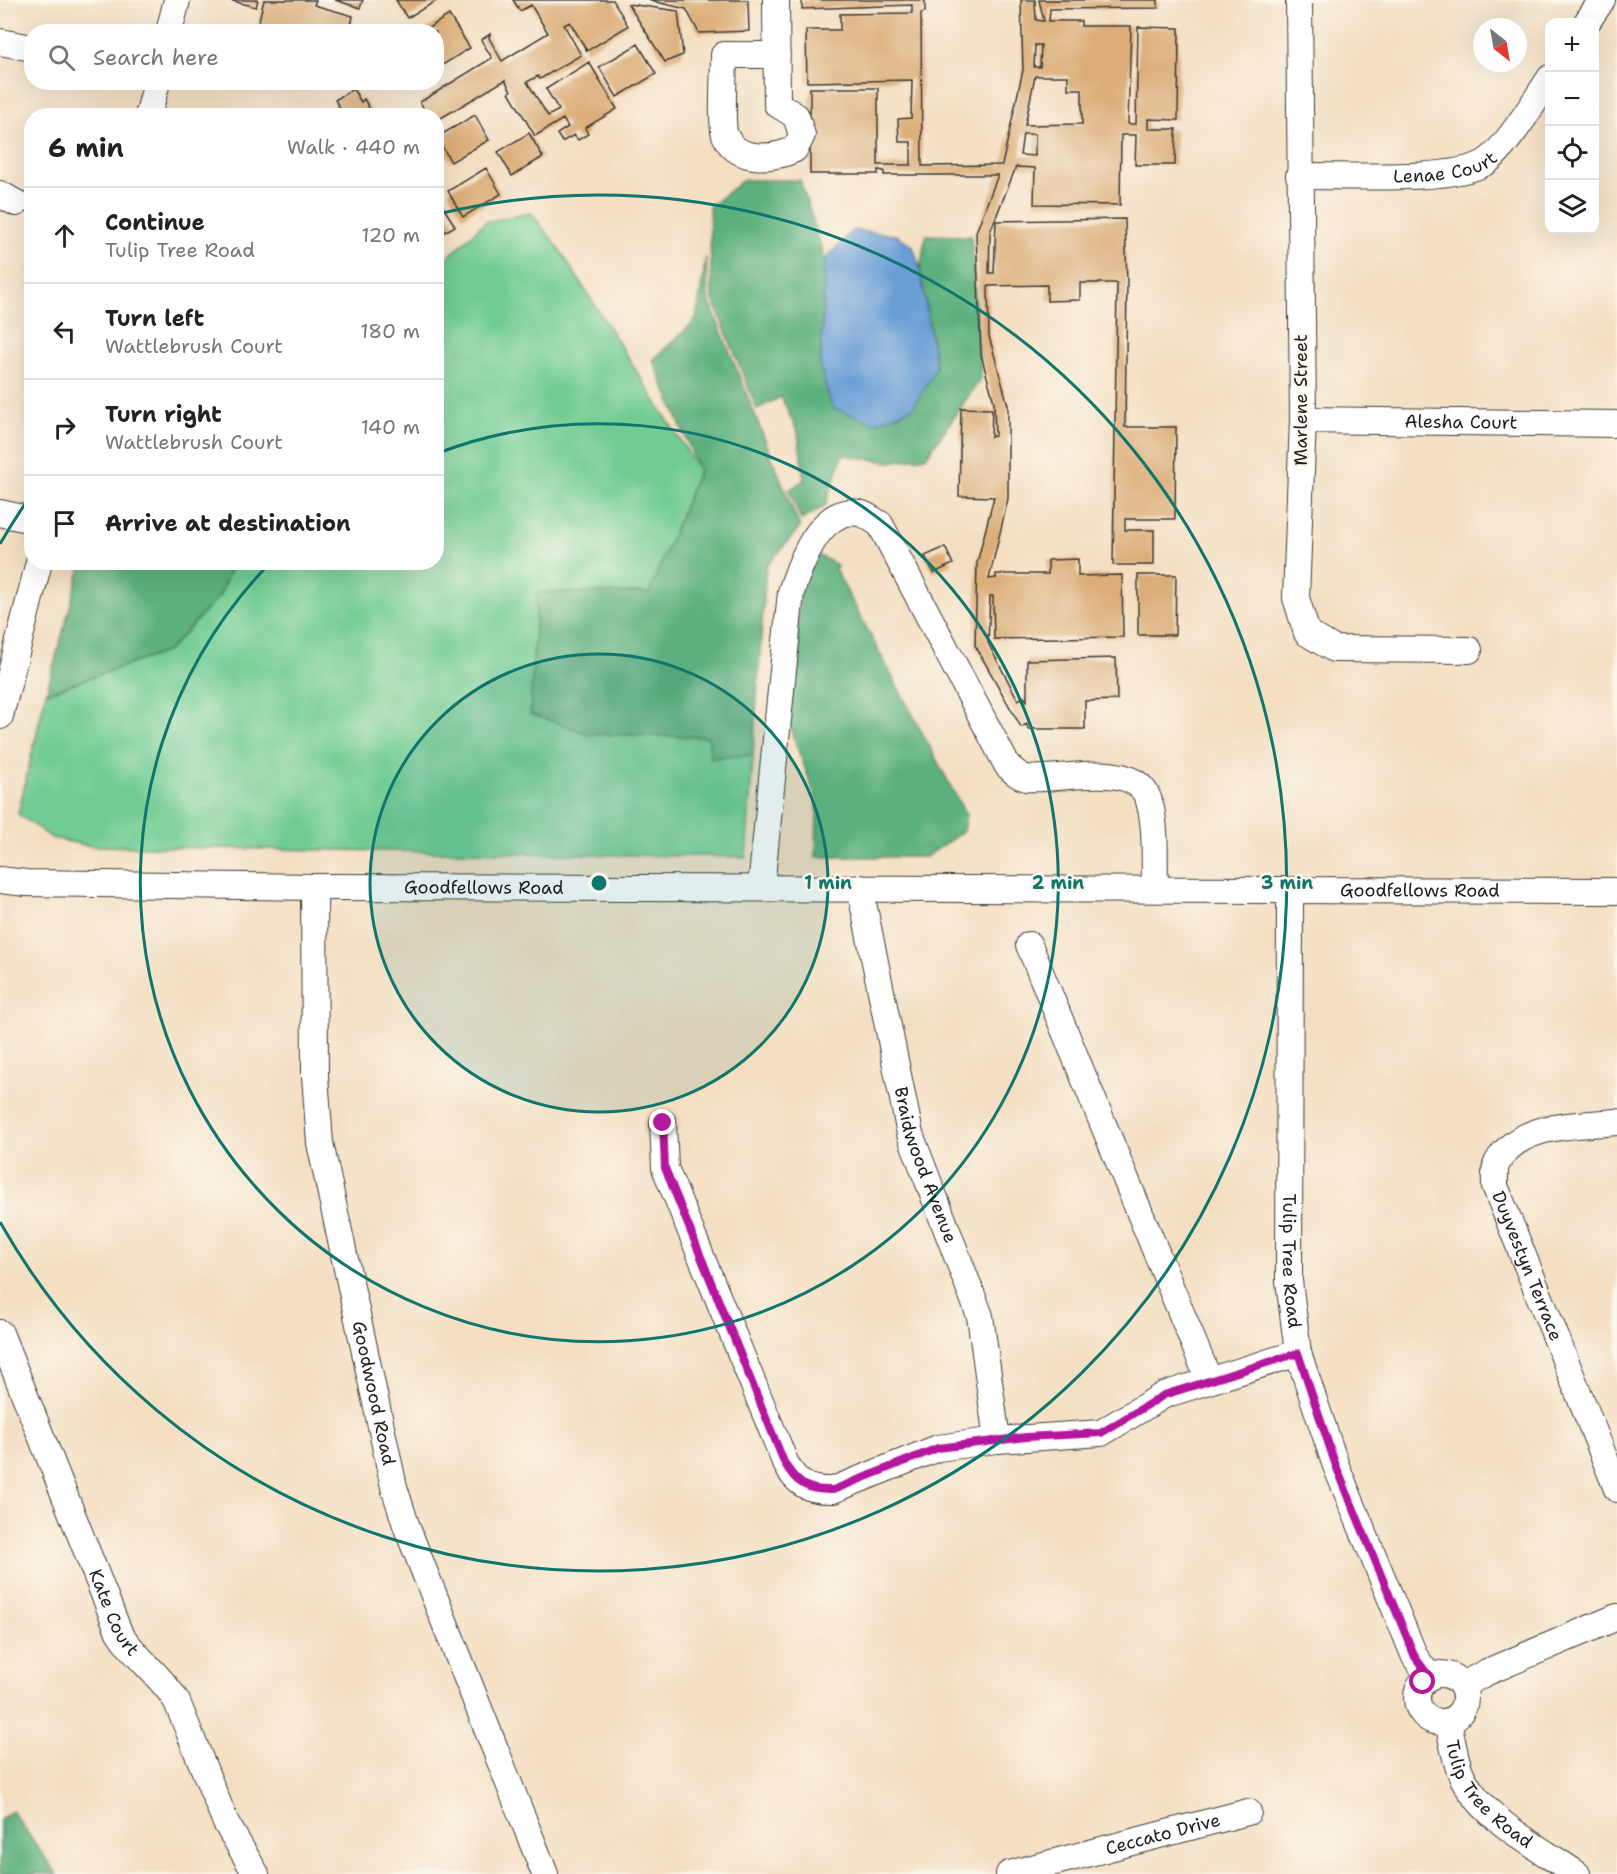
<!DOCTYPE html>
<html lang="en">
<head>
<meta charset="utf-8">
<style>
	body { margin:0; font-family:"Shantell Sans",sans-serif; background:#f6f6f6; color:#222 }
	.controls { position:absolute; right:18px; top:18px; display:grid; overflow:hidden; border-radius:12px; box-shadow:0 6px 24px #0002 }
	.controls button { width:54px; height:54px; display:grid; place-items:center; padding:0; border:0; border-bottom:2px solid #e0e0e0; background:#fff; color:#222; font:30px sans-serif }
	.compass { position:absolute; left:1473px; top:18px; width:54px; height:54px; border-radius:50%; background:#fff; box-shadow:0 6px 24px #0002; rotate:149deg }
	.stop { position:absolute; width:18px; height:18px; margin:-14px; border:4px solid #b5179e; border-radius:50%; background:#fff }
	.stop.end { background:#b5179e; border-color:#fff; box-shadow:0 2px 6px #0008 }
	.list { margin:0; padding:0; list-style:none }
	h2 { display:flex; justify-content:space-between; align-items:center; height:78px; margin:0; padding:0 24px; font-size:26px }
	h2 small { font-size:20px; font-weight:400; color:#767676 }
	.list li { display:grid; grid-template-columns:39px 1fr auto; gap:18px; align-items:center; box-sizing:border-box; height:96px; padding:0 24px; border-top:2px solid #e0e0e0 }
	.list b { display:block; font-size:22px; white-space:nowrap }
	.list p { margin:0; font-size:20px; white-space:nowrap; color:#767676 }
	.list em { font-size:20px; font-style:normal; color:#767676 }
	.icon { flex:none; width:33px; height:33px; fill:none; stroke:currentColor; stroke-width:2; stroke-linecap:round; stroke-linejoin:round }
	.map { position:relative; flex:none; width:1617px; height:1874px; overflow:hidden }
	.search { position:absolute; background:#fff; box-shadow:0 6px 24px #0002; left:24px; top:24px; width:420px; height:66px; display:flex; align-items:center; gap:15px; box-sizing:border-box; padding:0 21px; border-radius:24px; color:#767676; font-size:22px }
	.panel { position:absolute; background:#fff; box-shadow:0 6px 24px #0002; left:24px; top:108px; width:420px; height:462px; border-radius:24px }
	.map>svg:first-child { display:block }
</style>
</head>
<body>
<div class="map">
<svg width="1617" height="1874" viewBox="0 0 1617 1874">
	<rect width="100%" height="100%" fill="#fbf7ec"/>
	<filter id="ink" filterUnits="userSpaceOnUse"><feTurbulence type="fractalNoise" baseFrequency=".0167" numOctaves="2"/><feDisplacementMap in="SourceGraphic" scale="12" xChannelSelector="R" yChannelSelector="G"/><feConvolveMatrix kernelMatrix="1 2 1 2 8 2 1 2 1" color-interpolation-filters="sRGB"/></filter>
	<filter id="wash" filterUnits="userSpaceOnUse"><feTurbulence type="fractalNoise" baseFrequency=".008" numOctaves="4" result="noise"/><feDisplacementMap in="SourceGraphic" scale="24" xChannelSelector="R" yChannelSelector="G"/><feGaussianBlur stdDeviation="1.35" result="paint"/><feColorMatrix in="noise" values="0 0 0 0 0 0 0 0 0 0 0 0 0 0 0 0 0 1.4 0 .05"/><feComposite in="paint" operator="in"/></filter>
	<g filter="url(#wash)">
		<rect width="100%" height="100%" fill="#f4dfc2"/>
		<path fill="#71cc93" stroke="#467458" stroke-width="1.5" d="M531,213L558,247L699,470L649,593L537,592L589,734L709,737L710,758L753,755L746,857L90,846L52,838L18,814L46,693L168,651L219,596L233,563L436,562L437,268L485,222Z"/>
		<path fill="#5cb07d" stroke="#3c664c" stroke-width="1.5" d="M743,180H800L825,260L820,368L936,367L920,269L926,235L971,236L981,378L926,457L889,462L843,455L825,506L801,520L789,490L804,480L798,433L781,397L757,409L712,297L709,207Z
			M706,257L708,298L800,527L766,567L753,755L710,758L709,737L589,734L530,714L537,592L649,593L699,470L653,360L696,320Z
			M818,555L837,565L835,569L966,815L963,831L926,857H816L817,801L789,725L800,590Z
			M82,563V562L233,563L219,596L168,651L46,693Z
			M12,1811L57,1874H0V1820Z"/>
		<path fill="#6a9fd6" stroke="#435e79" stroke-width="1.5" d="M853,230L896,235L913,246L920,269L936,367L913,408L875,423L832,408L820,368L825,260Z"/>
		<g id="blocks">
			<path fill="#dcad78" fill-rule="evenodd" d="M229,0H258L256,7Z
				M264,0H316L314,5L353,16L350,32H263L265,26L258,24Z
				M335,0H363L360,8Z
				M396,0H438L407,18Z
				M513,0H613L628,26L587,51L570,22L564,25L581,55L540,79L538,76L527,82L548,116L559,110L546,89L589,62L617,109L585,128L588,134L578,140L574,135L562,142L557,134L568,127L563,119L535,136L509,92L511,91L505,80L436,121V116H428L420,102L492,58L481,40L490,34L489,38L502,61L548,33L531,5L520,11Z
				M648,0H748L749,31L699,33L686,9Z
				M802,0H925V12L921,13L922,166L1002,165L1023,70L1021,0H1035L1036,20L1044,21L1039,0H1158V8L1050,9L1049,21H1081V26H1131L1128,124H1136L1138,27L1179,28L1178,120L1148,119V129H1176L1175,165H1135L1136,135H1121L1120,205L1034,204L1035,168L1016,167L990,232L989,273H994L996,221L1125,219L1127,283L1125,427H1176L1175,519H1125V530H1154V565H1113L1117,283H1080V300L1047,301V285L988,286L989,336L1008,405V499L989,579L996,578V574H1048V560L1078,559V576L1122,575L1123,637L994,639L993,596H990L988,643L1018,700L1024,697L1027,701V660L1116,658L1117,700L1085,701V729H1028L1027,724L1021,727L975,645L977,563L994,497L959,496L961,408L992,409L991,437L995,436L994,402L981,355L976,232L998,175H884V171L878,170V174H810V88H878V165H911V142H899L898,119L911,118L912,80L807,82L806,30H840V14L912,13V5L802,9ZM1035,45H1041L1040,67H1034ZM1035,76H1068V89H1082V124L1025,125ZM1023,134H1035V156L1020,155Z
				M628,4L678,11L683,55L665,62Z
				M449,15L470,48L436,69V32H422Z
				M638,44L656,74L617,97L599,67Z
				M353,89L361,102L364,99L374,116H338L343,113L335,100Z
				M475,115L489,140L451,162L437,137Z
				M529,133L543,157L512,176L498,152Z
				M486,168L501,194L463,217L448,191Z
				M440,202L455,226L436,237V204Z
				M945,547L953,564L934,573L925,556Z
				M1138,575H1176L1175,635H1138Z"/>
		</g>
	</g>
	<g filter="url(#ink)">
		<use href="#blocks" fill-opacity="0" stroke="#3c3935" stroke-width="1.5"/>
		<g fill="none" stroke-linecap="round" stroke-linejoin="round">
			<g stroke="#3c3935" stroke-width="28">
				<g id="minor">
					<path d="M776,0L777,104L796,116L802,135L795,149C774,159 736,163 725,135C721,125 724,70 724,55H777"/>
					<path d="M1299,0L1303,420L1296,598L1307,633L1334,649L1469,650"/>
					<path d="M1587,22L1602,0"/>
					<path d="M169,32L177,0"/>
					<path d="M0,42L32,48"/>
					<path d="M148,116L157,82"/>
					<path id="s1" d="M1299,176C1342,175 1453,183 1486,162C1505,150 1536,99 1550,78"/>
					<path d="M0,194L16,203"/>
					<path id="s2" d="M1303,420L1617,424"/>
					<path d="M0,513L32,520"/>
					<path d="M0,716L39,562"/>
					<path id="s3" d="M0,880L26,883L314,887L1617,891"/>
					<path id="s4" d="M314,887L315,1076L320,1143L394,1487L407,1528L545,1874"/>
					<path d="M761,887L791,592C800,564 820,506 859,513C866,514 874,521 880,524L1007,765C1012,770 1018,776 1026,778C1059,782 1136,757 1149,801C1157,828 1154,861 1155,889"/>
					<path id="s5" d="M860,888L910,1134L980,1316L997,1440"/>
					<path id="s6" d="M1290,891L1289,1281L1298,1353L1336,1466L1415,1657L1429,1676"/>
					<path d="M1029,945L1209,1380"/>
					<path id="s7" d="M1617,1122C1578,1126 1519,1122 1497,1163C1494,1169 1495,1179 1495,1186L1617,1489"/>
					<path d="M663,1123L665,1168L785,1462C796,1484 808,1491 833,1490L938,1448L997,1440L1101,1433L1164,1395L1298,1353"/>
					<path id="s8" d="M0,1333L119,1632C135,1658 161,1675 177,1702L226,1823L256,1874"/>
					<circle cx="1441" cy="1698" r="24"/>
					<path d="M1463,1685L1487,1672L1617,1617"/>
					<path id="s9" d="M1448,1722C1452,1738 1454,1756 1460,1771C1477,1816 1539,1848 1577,1874"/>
					<path id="s10" d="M1009,1874L1248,1812"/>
				</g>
			</g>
			<use href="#minor" stroke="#fff" stroke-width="26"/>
		</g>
	</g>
	<g fill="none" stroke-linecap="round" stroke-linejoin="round" filter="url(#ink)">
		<path stroke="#b5179e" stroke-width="8" d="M663,1123L665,1168L784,1462C796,1484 808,1491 833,1490L938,1448L1026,1437L1101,1433L1164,1395L1298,1353L1336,1466L1415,1657L1429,1676L1423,1682"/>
	</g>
	<circle cx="599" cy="883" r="229" fill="#0f766e" fill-opacity=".12"/>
	<g fill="none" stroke="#0f766e" stroke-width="3">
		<circle cx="599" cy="883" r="229"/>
		<path d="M438 453A459 459 0 1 1 269 564"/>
		<path d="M0 544A688 688 0 0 1 29 498M438 214A688 688 0 1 1 0 1222"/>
	</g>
	<g text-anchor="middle" stroke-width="5" stroke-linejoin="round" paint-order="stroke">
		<g font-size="18" fill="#1c1c1c" stroke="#fbf7ec">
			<text dy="6" stroke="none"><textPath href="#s1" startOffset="147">Lenae Court</textPath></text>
			<text transform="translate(1301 400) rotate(-90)" y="6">Marlene Street</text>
			<text dy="6" stroke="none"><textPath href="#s2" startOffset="158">Alesha Court</textPath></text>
			<text dy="6" stroke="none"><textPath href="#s3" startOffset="484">Goodfellows Road</textPath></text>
			<text dy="6" stroke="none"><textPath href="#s3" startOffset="1420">Goodfellows Road</textPath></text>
			<text dy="6" stroke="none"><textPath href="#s5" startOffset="285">Braidwood Avenue</textPath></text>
			<text dy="6" stroke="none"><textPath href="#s6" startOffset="370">Tulip Tree Road</textPath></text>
			<text dy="6" stroke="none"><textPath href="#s7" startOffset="242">Duyvestyn Terrace</textPath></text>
			<text dy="6" stroke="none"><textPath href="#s4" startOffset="512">Goodwood Road</textPath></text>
			<text dy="6" stroke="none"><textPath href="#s8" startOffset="302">Kate Court</textPath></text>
			<text dy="6" stroke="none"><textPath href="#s9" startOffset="86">Tulip Tree Road</textPath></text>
			<text dy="6" stroke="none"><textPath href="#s10" startOffset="159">Ceccato Drive</textPath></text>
		</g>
	</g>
	<circle cx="599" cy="883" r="9" fill="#0f766e" stroke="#fbf7ec" stroke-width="3"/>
	<g font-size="18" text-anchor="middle" font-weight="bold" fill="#0f766e" stroke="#fbf7ec" stroke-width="5" stroke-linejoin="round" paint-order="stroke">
		<text x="828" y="889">1 min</text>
		<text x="1058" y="889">2 min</text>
		<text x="1287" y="889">3 min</text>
	</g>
</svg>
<div class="controls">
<button>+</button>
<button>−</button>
<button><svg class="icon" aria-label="locate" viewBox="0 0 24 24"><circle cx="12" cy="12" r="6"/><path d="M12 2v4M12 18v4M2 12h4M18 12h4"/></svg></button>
<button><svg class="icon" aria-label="layers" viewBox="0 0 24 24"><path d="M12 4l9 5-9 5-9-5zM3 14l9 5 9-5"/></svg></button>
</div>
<svg class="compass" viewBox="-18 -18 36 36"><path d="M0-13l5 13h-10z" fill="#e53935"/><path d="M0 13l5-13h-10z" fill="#767676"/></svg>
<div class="stop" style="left:1423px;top:1682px"></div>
<div class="stop end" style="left:663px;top:1123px"></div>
<div class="search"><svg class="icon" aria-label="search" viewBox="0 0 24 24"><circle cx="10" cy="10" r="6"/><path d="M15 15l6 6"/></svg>Search here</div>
<section class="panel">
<h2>6 min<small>Walk · 440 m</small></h2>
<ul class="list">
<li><svg class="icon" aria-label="ahead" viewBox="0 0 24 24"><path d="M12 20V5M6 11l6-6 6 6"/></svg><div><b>Continue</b><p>Tulip Tree Road</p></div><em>120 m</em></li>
<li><svg class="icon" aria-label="left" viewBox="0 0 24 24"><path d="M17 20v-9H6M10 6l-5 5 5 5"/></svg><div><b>Turn left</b><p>Wattlebrush Court</p></div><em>180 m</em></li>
<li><svg class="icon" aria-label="right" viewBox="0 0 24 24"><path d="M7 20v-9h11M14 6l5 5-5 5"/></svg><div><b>Turn right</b><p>Wattlebrush Court</p></div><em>140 m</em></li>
<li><svg class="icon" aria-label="arrive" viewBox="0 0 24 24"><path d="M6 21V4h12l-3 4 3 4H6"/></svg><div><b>Arrive at destination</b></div></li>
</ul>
</section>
</div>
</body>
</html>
